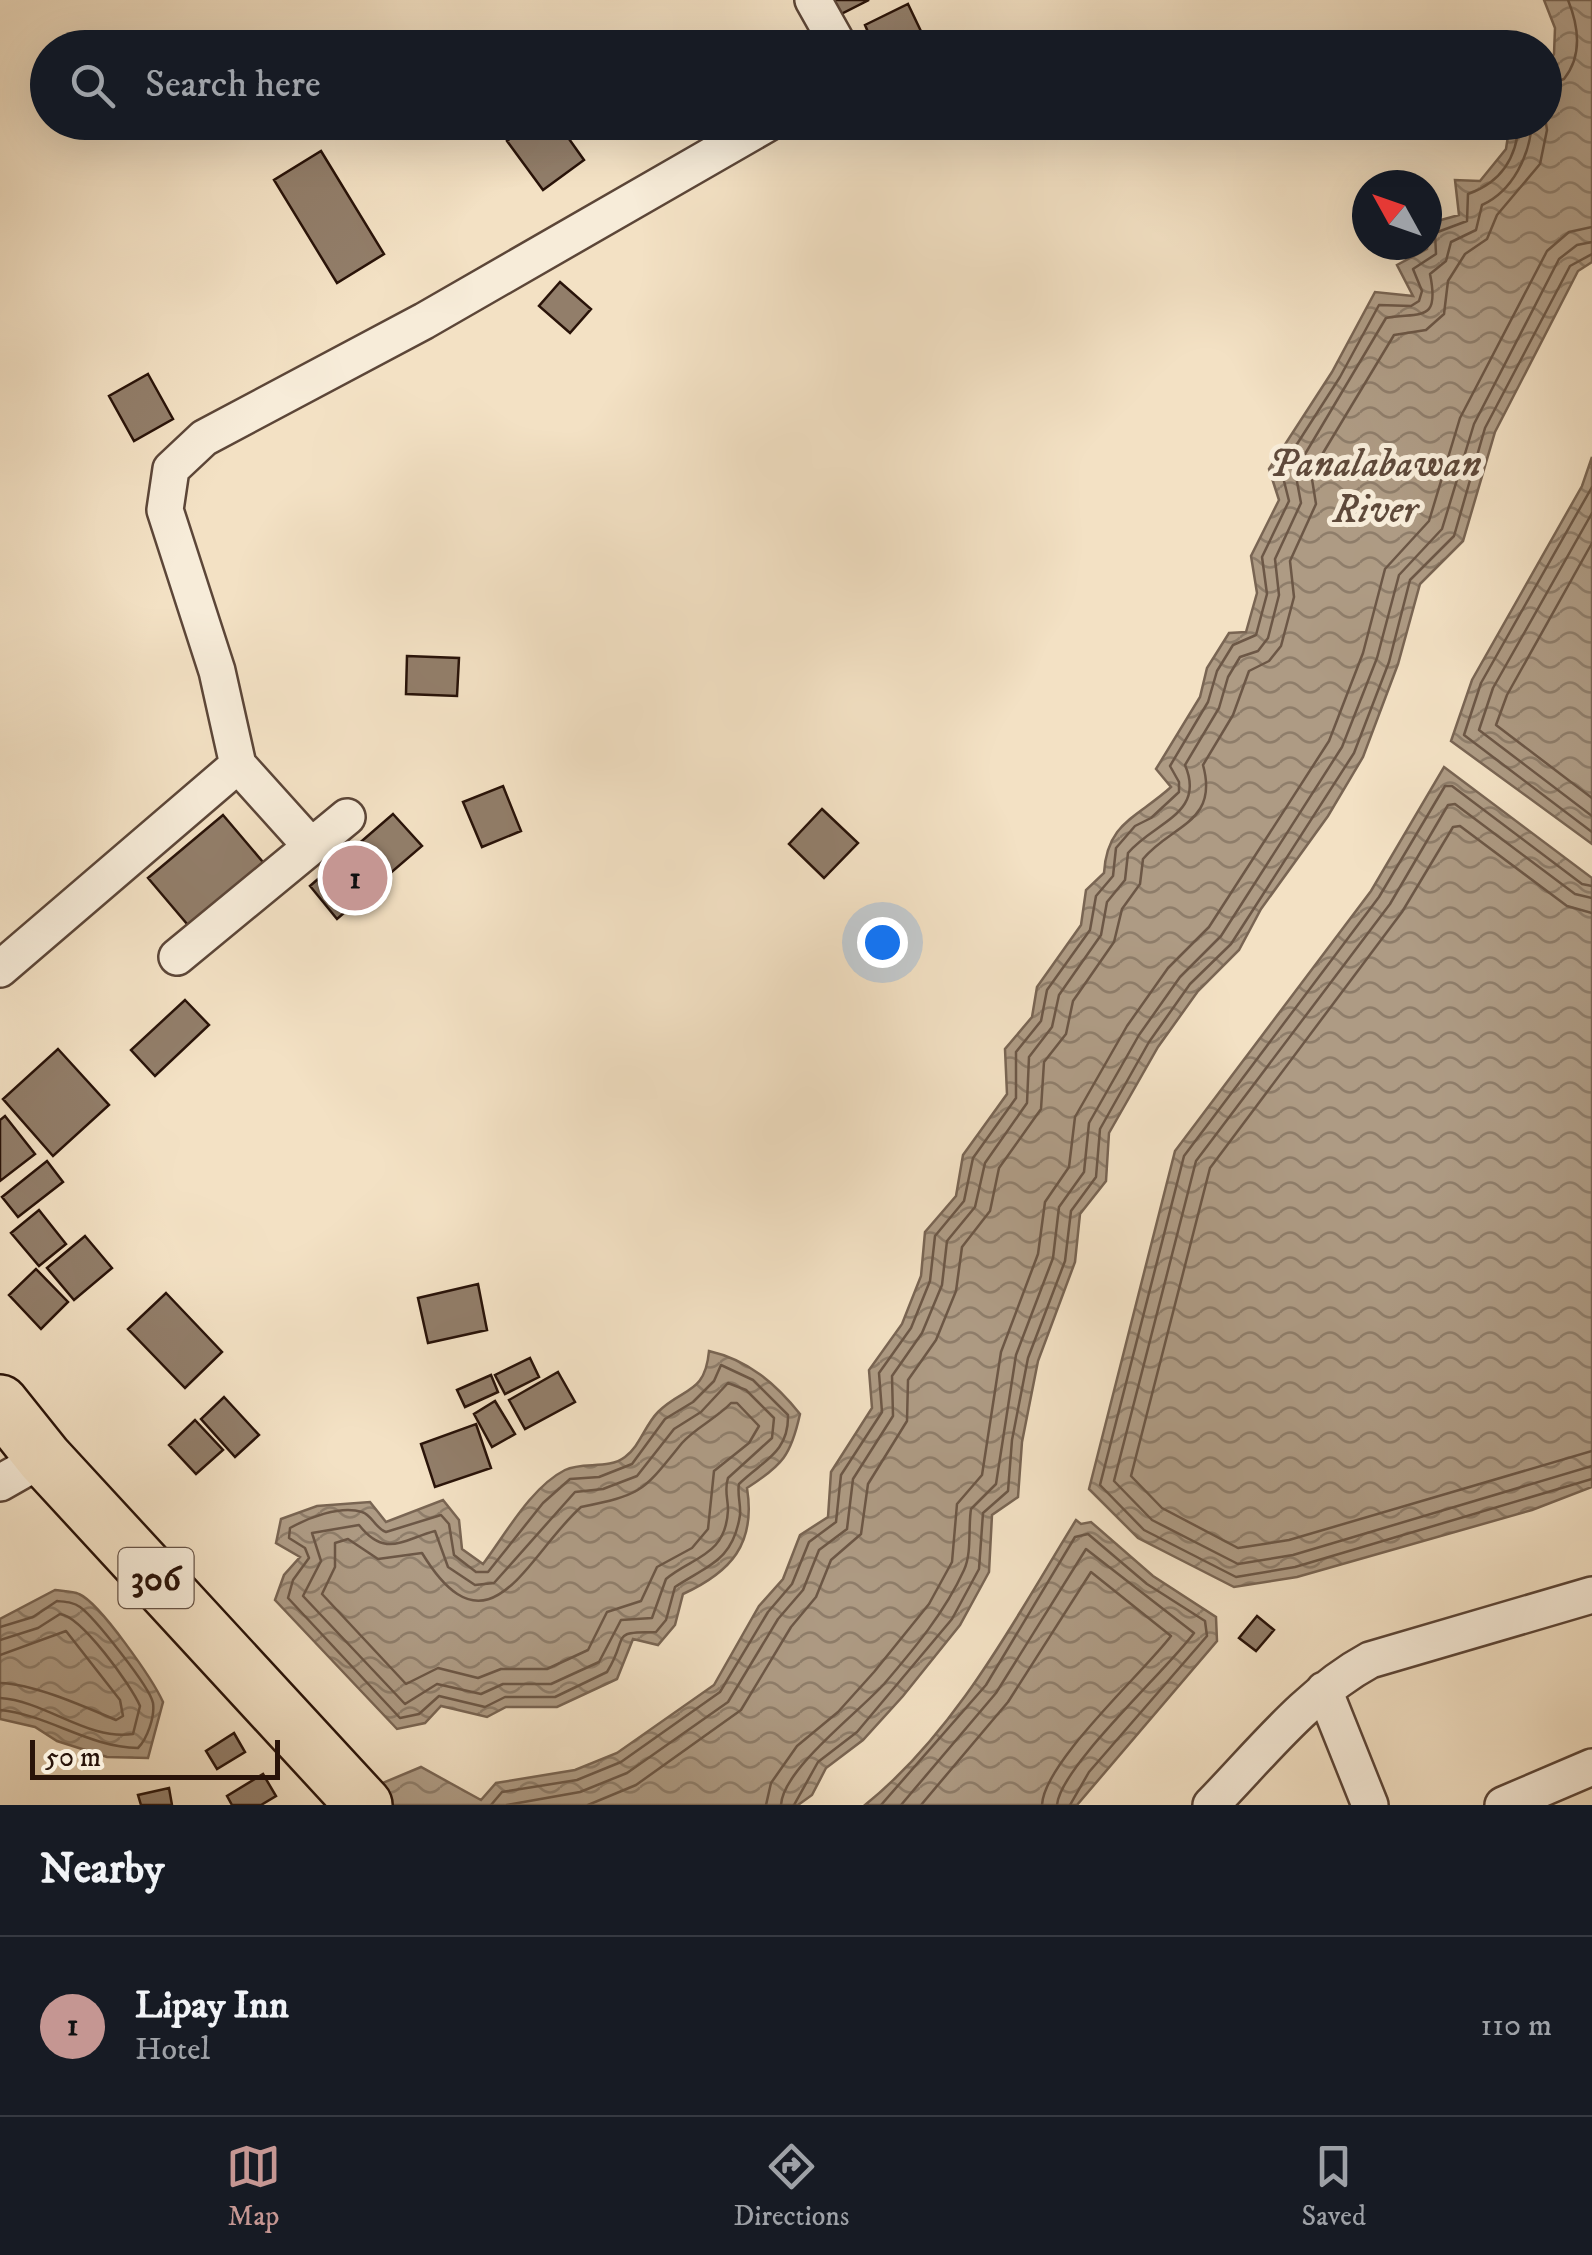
<!DOCTYPE html>
<html lang="en">
<head>
<meta charset="utf-8">
<style>
	body { margin:0; font-family:"IM FELL DW Pica",serif; background:#242831; color:#f1f3f6 }
	.compass { position:absolute; left:1352px; top:170px; width:90px; height:90px; border-radius:50%; background:#171b24; box-shadow:0 10px 40px #0002; rotate:310deg }
	.scale { position:absolute; left:30px; bottom:25px; width:250px; box-sizing:border-box; padding-left:10px; border:5px solid #291309; border-top:0; font-size:28px; line-height:35px; white-space:nowrap; color:#291309; -webkit-text-stroke:8px #f7ecd9; paint-order:stroke }
	.you { position:absolute; left:882px; top:942px; width:35px; height:35px; margin:-25px; border:8px solid #fff; border-radius:50%; background:#1a73e8; box-shadow:0 0 0 15px #1a73e833 }
	.badge { display:grid; place-items:center; width:65px; height:65px; border-radius:50%; background:#c59692; color:#111; font-size:32px; font-weight:700 }
	.pin { position:absolute; translate:-50% -50%; border:5px solid #fff; box-shadow:0 2px 10px #0006 }
	.list { margin:0; padding:0; list-style:none }
	h2 { display:flex; justify-content:space-between; align-items:center; height:130px; margin:0; padding:0 40px; font-size:42px }
	h2 small { font-size:32px; font-weight:400; color:#9ea1a6 }
	.list li { display:grid; grid-template-columns:65px 1fr auto; gap:30px; align-items:center; box-sizing:border-box; height:180px; padding:0 40px; border-top:2px solid #363941 }
	.list b { display:block; font-size:38px; white-space:nowrap }
	.list p { margin:0; font-size:32px; white-space:nowrap; color:#9ea1a6 }
	.list em { font-size:32px; font-style:normal; color:#9ea1a6 }
	.icon { flex:none; width:55px; height:55px; fill:none; stroke:currentColor; stroke-width:2; stroke-linecap:round; stroke-linejoin:round }
	.map { position:relative; flex:none; width:1592px; height:1805px; overflow:hidden }
	.search { position:absolute; background:#171b24; box-shadow:0 10px 40px #0002; left:30px; right:30px; top:30px; height:110px; display:flex; align-items:center; gap:25px; box-sizing:border-box; padding:0 35px; border-radius:55px; color:#9ea1a6; font-size:38px }
	.sheet { height:310px; background:#171b24 }
	nav { display:flex; justify-content:space-around; align-items:center; box-sizing:border-box; height:140px; border-top:2px solid #363941; background:#171b24; font-size:28px; color:#9ea1a6 }
	nav a { display:grid; justify-items:center; gap:5px }
	nav .on { color:#c59692 }
	.map>svg:first-child { display:block }
</style>
</head>
<body>
<div class="map">
<svg width="1592" height="1805" viewBox="0 0 1592 1805">
	<defs>
		<pattern id="water-waves" width="16" height="10" patternUnits="userSpaceOnUse" patternTransform="scale(2.5)"><rect width="16" height="10" fill="#ae9b84"/><path d="M0 5q4-4 8 0t8 0" fill="none" stroke="#8e7d6a"/></pattern>
	</defs>
	<rect width="100%" height="100%" fill="#f3e1c4"/>
	<filter id="stains"><feTurbulence type="fractalNoise" baseFrequency=".002" numOctaves="4"/><feColorMatrix values="0 0 0 0 .2 0 0 0 0 .09 0 0 0 0 .02 0 0 0 .5 -.17"/></filter>
	<radialGradient id="worn" r=".72"><stop offset=".6" stop-color="#630" stop-opacity="0"/><stop offset="1" stop-color="#630" stop-opacity=".3"/></radialGradient>
	<path fill="url(#water-waves)" stroke="#796553" stroke-width="2.5" d="M1544,0H1592V262L1578,271L1495,432L1463,541L1420,584L1398,664L1363,757L1328,816L1261,909L1239,950L1198,991L1158,1047L1109,1133L1106,1181L1080,1214L1075,1262L1038,1361L1022,1442L1018,1497L992,1515L989,1572L960,1625L903,1696L863,1740L826,1768L812,1795L798,1805H330L421,1767L481,1800L496,1783L575,1770L617,1753L714,1685L759,1606L783,1579L800,1535L828,1517L831,1472L872,1408L869,1370L902,1324L921,1276L925,1232L956,1196L963,1155L1007,1094L1005,1049L1032,1017L1037,987L1081,925L1086,890L1104,873C1107,822 1137,818 1171,787L1156,769L1200,697L1207,668L1229,633L1246,632L1257,593L1251,556L1279,500L1269,469L1332,372L1375,292L1413,296L1397,265L1427,249L1430,223L1459,215L1455,180L1480,181L1506,149L1510,123L1544,122L1545,70L1554,54L1555,28Z
		M1592,457V844L1451,741L1472,680L1582,486Z
		M1444,767L1592,878V1487L1532,1510L1297,1577L1234,1587L1138,1538L1089,1489L1175,1151L1371,891Z
		M709,1351C748,1360 775,1383 800,1414C791,1455 783,1465 747,1488C756,1544 731,1572 683,1594L675,1625L658,1645L633,1639L617,1679L557,1707H506L487,1717L441,1706L425,1723L397,1729L275,1600L284,1575L300,1557L276,1543L281,1519L317,1506L370,1502L386,1522L443,1500L459,1520L462,1549L483,1564C505,1535 531,1487 565,1470C583,1461 608,1470 625,1457C640,1446 645,1425 658,1412C683,1387 705,1395 709,1351Z
		M1076,1520L1081,1524L1091,1522L1153,1576L1216,1617L1217,1641L1077,1805H865C957,1731 1016,1617 1076,1520Z
		M55,1590C62,1591 73,1591 79,1594C100,1603 153,1680 163,1702L148,1758L107,1757L57,1741L35,1727L0,1719V1619Z"/>
	<g fill="none" stroke-linecap="round" stroke-linejoin="round">
		<path stroke="#6c5746" stroke-width="2.5" d="M1544,86L1564,79C1583,55 1579,27 1568,0
			M1592,487L1481,683L1464,735L1592,832
			M1592,513L1493,688L1479,730L1592,816
			M1592,543L1507,695L1496,725L1592,798
			M1592,886L1582,884L1452,786H1445L1379,897L1184,1156L1100,1485L1144,1530L1236,1577L1295,1567L1592,1479
			M1592,898L1575,894L1455,804L1448,805L1390,904L1196,1161L1114,1481L1152,1520L1238,1564L1293,1555L1592,1466
			M1592,913L1567,906L1460,826L1453,827L1402,912L1210,1168L1131,1476L1162,1508L1238,1548L1289,1540L1592,1451
			M721,1365L753,1380L788,1415C789,1453 762,1461 739,1484C737,1494 741,1504 740,1515C733,1561 708,1565 675,1587L666,1620L656,1632C608,1632 630,1635 607,1672L555,1697H505L485,1707L439,1696L419,1714L400,1718L288,1598L293,1580L309,1558L305,1548L289,1538L290,1528C308,1518 340,1505 362,1512C372,1515 375,1528 386,1532L441,1515L449,1524L454,1555L476,1572H488L543,1503L570,1479L599,1477L632,1464L665,1419L693,1402L714,1381Z
			M728,1383L746,1390L774,1418L772,1438L728,1478C724,1490 728,1498 728,1510C726,1556 692,1557 666,1579L652,1618L621,1620L599,1662L551,1684H503L481,1694L437,1684L405,1704L303,1596L321,1561L312,1533L359,1525C385,1558 402,1540 435,1531L448,1567L475,1585L494,1583L575,1492L603,1489L637,1476L674,1429L701,1412Z
			M731,1403H737L759,1426L749,1443L714,1471L708,1529L692,1548L657,1567L641,1601L607,1612L588,1650L547,1669H501L478,1678L438,1668L406,1684L322,1594L335,1567V1543L348,1539L378,1559L422,1553C489,1663 527,1555 581,1507C644,1494 642,1492 682,1443C695,1428 717,1418 731,1403Z
			M0,1627L33,1617L57,1601C66,1602 73,1602 80,1607C94,1617 150,1687 153,1703C155,1717 147,1739 138,1748C88,1747 49,1715 0,1710
			M0,1640L38,1628L60,1614C81,1616 131,1685 140,1706L133,1734C88,1741 46,1701 0,1698
			M0,1655L66,1631L120,1700L123,1716L116,1720C83,1706 34,1684 0,1683
			M491,1805L502,1792L577,1780L621,1762L720,1692L768,1612L792,1584L809,1542L836,1522L841,1475L882,1412L879,1373L911,1328L930,1281L935,1236L964,1201L973,1158L1016,1098V1052L1041,1021L1047,990L1090,930L1096,896L1113,876L1116,848L1135,826L1151,818L1179,792V782L1170,766L1208,702L1217,671L1233,645L1256,635L1267,594L1262,557L1289,501L1281,469L1340,377L1379,305L1411,306L1419,301L1422,291L1413,269L1436,254L1435,233L1467,221L1468,194C1500,183 1517,159 1519,122
			M507,1805L580,1792L627,1773L728,1702L778,1619L803,1590L819,1550L847,1529L853,1479L893,1416L892,1376L922,1333L942,1285L947,1241L975,1207L985,1163L1027,1103L1029,1057L1052,1027L1059,995L1101,935L1107,902L1125,880L1128,853C1154,822 1206,814 1185,765L1219,708L1228,677L1240,657L1258,651L1268,638L1279,595L1275,559L1301,503L1295,471L1386,318C1421,312 1440,323 1430,274L1446,261L1451,242L1476,230L1482,205C1513,191 1530,155 1532,122
			M588,1805L636,1785L741,1710L791,1627L816,1597L831,1560L861,1534L868,1484L907,1421L908,1380L936,1340L956,1291L962,1247L990,1211L999,1168L1041,1109L1044,1062L1066,1034L1073,1001L1114,942L1122,909L1140,884L1143,859C1171,825 1219,823 1203,765L1233,715L1249,671L1269,661L1281,646L1294,597L1290,561L1316,504L1311,473L1394,335L1426,330L1444,314L1448,281L1465,254L1487,239L1497,215L1540,164L1547,130L1544,111
			M766,1805L771,1783L797,1746L838,1712L874,1672L929,1604L952,1562L957,1504L982,1475L1001,1352L1038,1254L1045,1202L1069,1167L1075,1117L1127,1026L1168,968L1209,927L1329,741L1363,653L1385,569L1429,521L1460,418L1547,251L1569,232L1592,227
			M781,1805C783,1769 858,1713 884,1684C914,1649 945,1612 964,1570C972,1553 968,1528 971,1509L996,1484L1016,1355L1053,1258L1059,1207L1084,1172L1089,1123L1139,1035L1180,977L1221,936L1342,747L1377,658L1399,575L1442,529L1474,424L1559,259L1577,245L1592,242
			M794,1805L818,1762L857,1732L952,1619L979,1569L983,1513L1008,1491L1012,1440L1028,1358L1065,1261L1071,1211L1096,1177L1100,1129L1149,1042L1190,984L1231,944L1354,753L1389,662L1410,580L1454,536L1485,428L1570,266L1592,254
			M881,1805L986,1685L1075,1537L1088,1534L1147,1584L1205,1621L1207,1636L1089,1772L1070,1805
			M901,1805L996,1693L1086,1549L1194,1633C1167,1670 1060,1767 1057,1805
			M921,1805L1008,1702L1091,1572L1171,1636C1142,1674 1044,1762 1042,1805"/>
	</g>
	<path fill="#927e6a" stroke="#291309" stroke-width="2.5" d="M834,0H869L841,14Z
		M908,4L929,48H875L865,25Z
		M532,122H557L584,160L543,190L507,141Z
		M321,151L384,254L337,283L274,180Z
		M560,282L591,309L570,333L539,306Z
		M148,374L173,419L134,441L109,396Z
		M407,656L459,658L457,696L406,694Z
		M503,786L521,831L482,847L463,802Z
		M822,809L858,843L824,878L789,844Z
		M393,814L422,846L337,919L310,886Z
		M223,815L268,868L193,931L148,878Z
		M185,1000L209,1025L155,1076L131,1050Z
		M58,1049L109,1105L53,1156L3,1099Z
		M5,1116L35,1154L0,1181V1120Z
		M47,1161L63,1182L18,1217L2,1197Z
		M39,1210L66,1244L39,1266L11,1233Z
		M85,1236L112,1268L74,1300L47,1268Z
		M36,1269L68,1302L41,1329L9,1295Z
		M478,1284L487,1330L428,1343L418,1298Z
		M166,1293L222,1352L185,1388L128,1329Z
		M530,1358L539,1377L505,1394L495,1375Z
		M558,1372L575,1402L525,1429L509,1400Z
		M491,1375L498,1392L465,1407L457,1390Z
		M224,1397L259,1435L235,1457L201,1419Z
		M495,1401L515,1434L492,1447L474,1414Z
		M195,1420L223,1450L196,1474L169,1445Z
		M476,1424L491,1468L435,1487L421,1444Z
		M1257,1616L1274,1630L1256,1651L1239,1638Z
		M234,1733L245,1752L217,1769L206,1751Z
		M263,1774L276,1796L261,1805H232L227,1796Z
		M169,1788L172,1805H141L138,1795Z"/>
	<g fill="none" stroke-linecap="round" stroke-linejoin="round">
		<g stroke="#5c4638" stroke-width="40">
			<path id="street" d="M813,0L840,48
				M238,765L217,671L165,510L171,469L204,438L424,321L770,122
				M177,957L347,817
				M0,969L238,765L310,845
				M0,1483L44,1458
				M1324,1690L1370,1805
				M1211,1805C1260,1755 1307,1694 1370,1660L1592,1595
				M1503,1805L1592,1767"/>
		</g>
		<g stroke="#291309" stroke-width="60">
			<path id="primary" d="M0,1403L44,1458L364,1805"/>
		</g>
		<use href="#street" stroke="#f7ecd9" stroke-width="35"/>
		<use href="#primary" stroke="#f3e1c4" stroke-width="55"/>
	</g>
	<g text-anchor="middle" stroke-width="10" stroke-linejoin="round" paint-order="stroke">
		<rect fill="#f7ecd9" stroke="#675447" stroke-width="2.5" x="118.5" y="1548" width="75" height="60" rx="8"/>
		<g font-size="35" font-weight="bold" fill="#291309">
			<text x="156" y="1590">306</text>
		</g>
		<g font-size="40" font-style="italic" fill="#5e493a" stroke="#f7ecd9">
			<text x="1375" y="476">Panalabawan<tspan x="1375" dy="46">River</tspan></text>
		</g>
	</g>
	<rect width="100%" height="100%" filter="url(#stains)"/>
	<rect width="100%" height="100%" fill="url(#worn)"/>
</svg>
<svg class="compass" viewBox="-18 -18 36 36"><path d="M0-13l5 13h-10z" fill="#e53935"/><path d="M0 13l5-13h-10z" fill="#9ea1a6"/></svg>
<div class="scale">50 m</div>
<div class="you"></div>
<div class="pin badge" style="left:355px;top:878px">1</div>
<div class="search"><svg class="icon" aria-label="search" viewBox="0 0 24 24"><circle cx="10" cy="10" r="6"/><path d="M15 15l6 6"/></svg>Search here</div>
</div>
<section class="sheet">
<h2>Nearby<small></small></h2>
<ul class="list">
<li><span class="badge">1</span><div><b>Lipay Inn</b><p>Hotel</p></div><em>110 m</em></li>
</ul>
</section>
<nav>
<a class="on"><svg class="icon" aria-label="map" viewBox="0 0 24 24"><path d="M3 6l6-2 6 2 6-2v14l-6 2-6-2-6 2zM9 4v14M15 6v14"/></svg>Map</a>
<a><svg class="icon" aria-label="directions" viewBox="0 0 24 24"><path d="M12 3l9 9-9 9-9-9zM9 14v-3h6M13 9l2 2-2 2"/></svg>Directions</a>
<a><svg class="icon" aria-label="saved" viewBox="0 0 24 24"><path d="M7 4h10v16l-5-4-5 4z"/></svg>Saved</a>
</nav>
</body>
</html>
